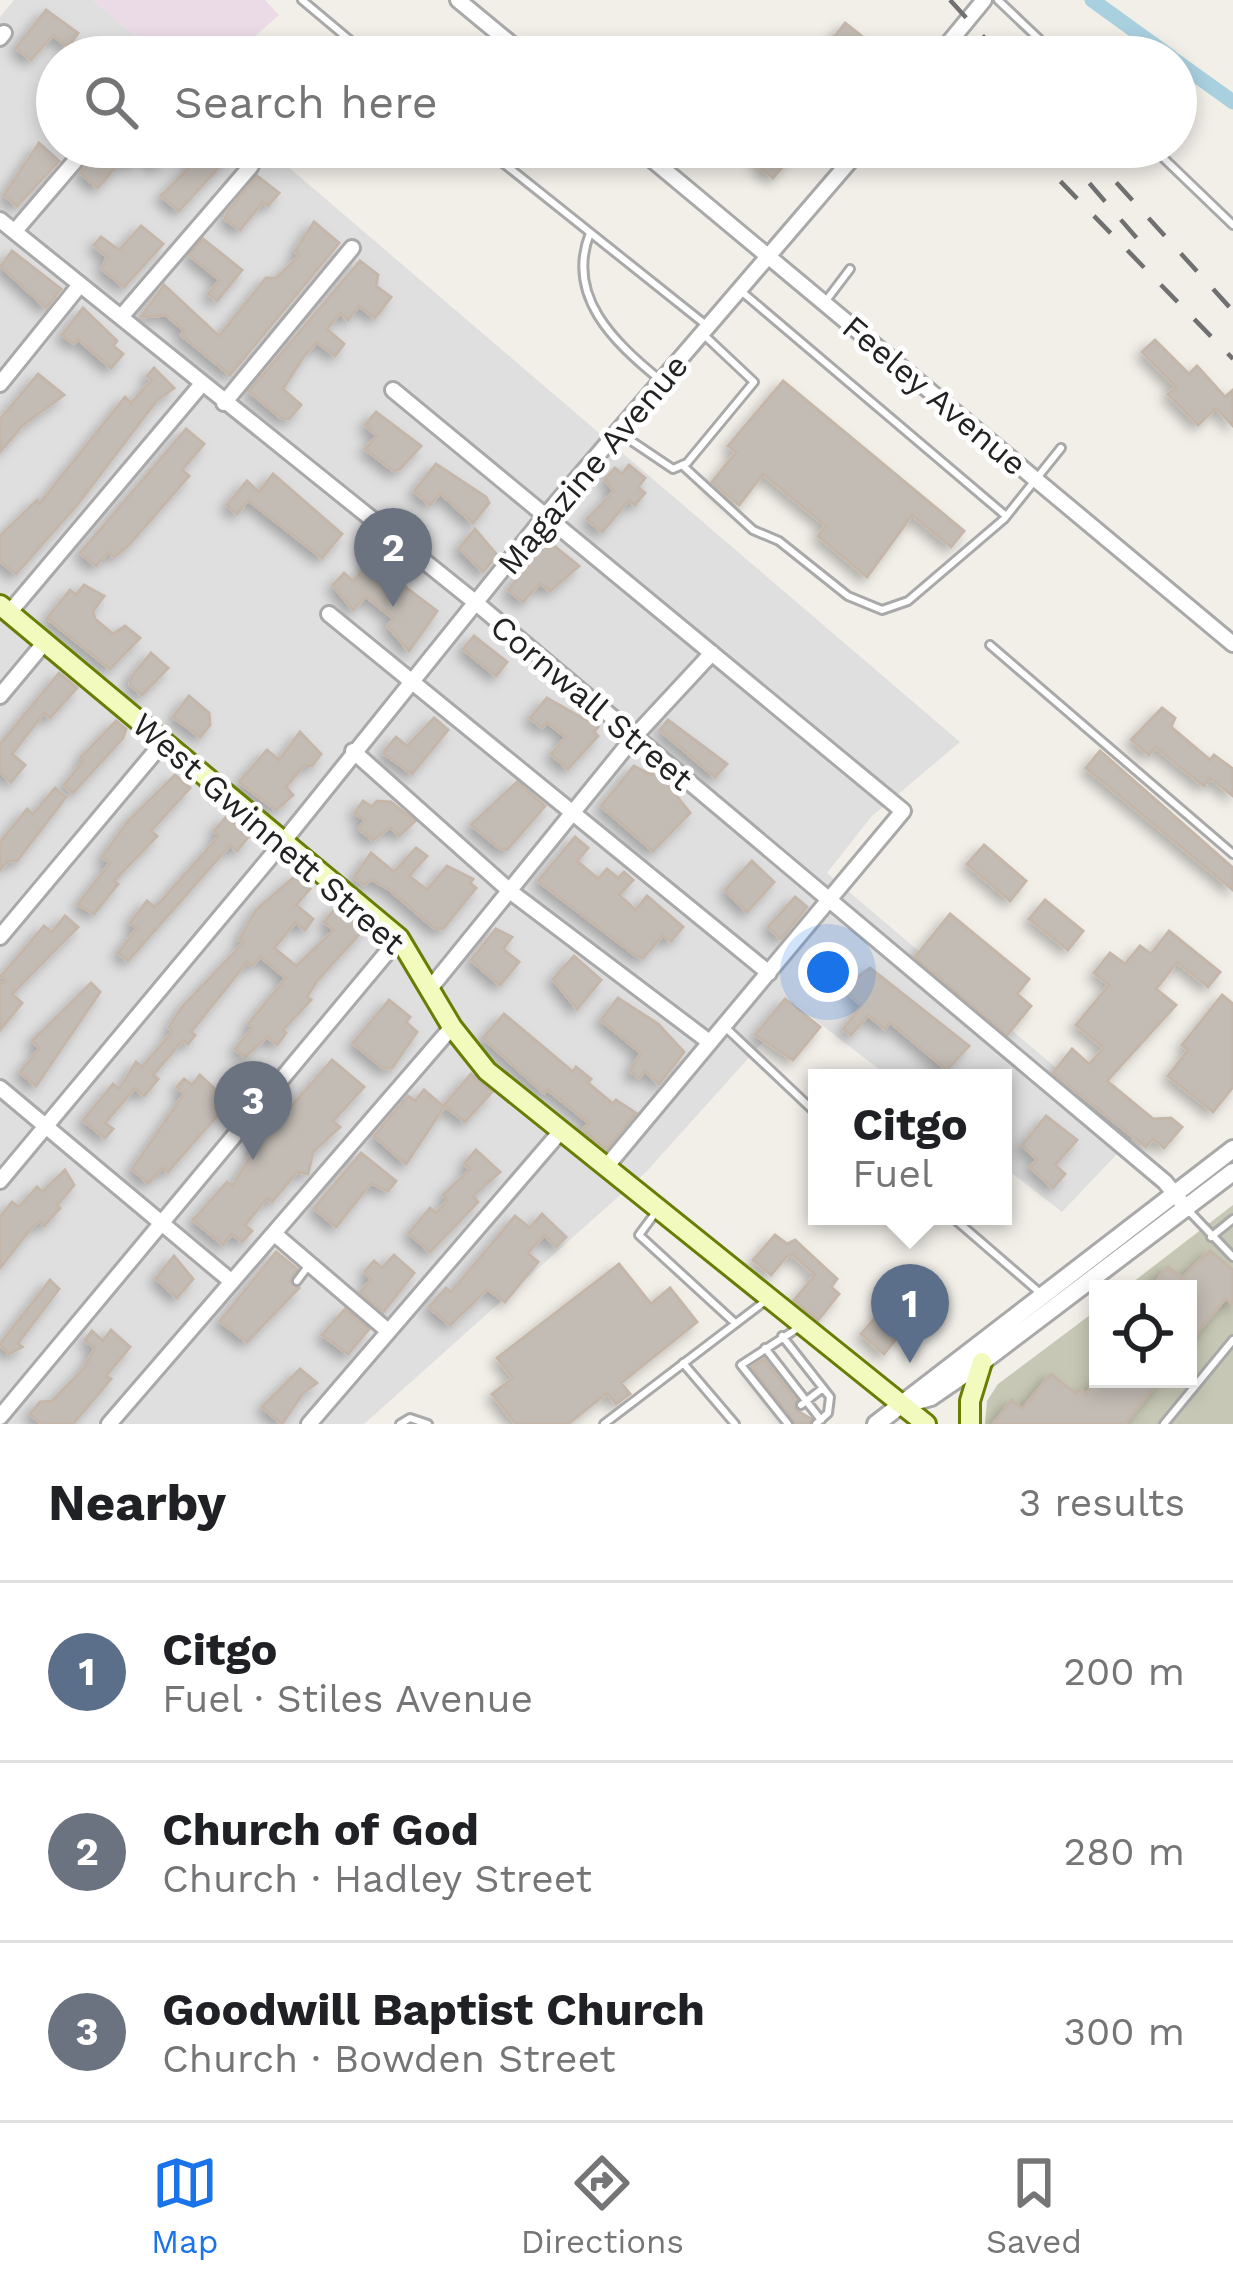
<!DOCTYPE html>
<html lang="en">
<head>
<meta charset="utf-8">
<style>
	:root { --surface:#fff; --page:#f6f6f6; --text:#202124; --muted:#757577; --line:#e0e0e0; --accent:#1a73e8 }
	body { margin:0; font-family:"Work Sans",sans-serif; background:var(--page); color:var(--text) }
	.controls { position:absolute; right:36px; bottom:36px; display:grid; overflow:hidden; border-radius:0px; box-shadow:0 6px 18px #0003 }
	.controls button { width:108px; height:108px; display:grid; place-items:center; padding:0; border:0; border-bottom:3px solid var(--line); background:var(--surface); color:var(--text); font:60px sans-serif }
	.you { position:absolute; left:828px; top:972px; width:42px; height:42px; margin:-30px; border:9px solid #fff; border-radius:50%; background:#1a73e8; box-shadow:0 0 0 18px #1a73e833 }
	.badge { display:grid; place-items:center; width:78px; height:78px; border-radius:50%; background:var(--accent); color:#fff; font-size:39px; font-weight:700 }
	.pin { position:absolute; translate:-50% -99px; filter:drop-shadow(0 3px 6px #0008) }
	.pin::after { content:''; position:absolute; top:63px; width:42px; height:36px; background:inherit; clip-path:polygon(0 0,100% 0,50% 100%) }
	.popup { position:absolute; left:808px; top:1069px; width:204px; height:156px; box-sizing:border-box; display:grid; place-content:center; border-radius:0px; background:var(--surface); filter:drop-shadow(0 3px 9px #0005); font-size:39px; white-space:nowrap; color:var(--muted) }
	.popup b { font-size:45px; color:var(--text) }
	.popup::after { content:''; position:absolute; left:50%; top:100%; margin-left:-24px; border:24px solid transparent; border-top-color:var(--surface) }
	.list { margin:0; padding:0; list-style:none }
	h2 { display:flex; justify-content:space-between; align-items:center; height:156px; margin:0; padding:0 48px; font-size:51px }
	h2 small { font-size:39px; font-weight:400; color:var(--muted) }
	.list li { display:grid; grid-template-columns:78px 1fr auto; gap:36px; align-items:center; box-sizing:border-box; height:180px; padding:0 48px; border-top:3px solid var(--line) }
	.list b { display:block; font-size:45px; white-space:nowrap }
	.list p { margin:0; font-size:39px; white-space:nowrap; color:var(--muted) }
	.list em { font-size:39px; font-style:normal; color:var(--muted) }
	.icon { flex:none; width:66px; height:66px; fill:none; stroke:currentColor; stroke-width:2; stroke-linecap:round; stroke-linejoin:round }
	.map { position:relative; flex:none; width:1233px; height:1424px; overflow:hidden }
	.search { position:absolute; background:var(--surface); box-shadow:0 6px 18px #0003; left:36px; right:36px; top:36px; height:132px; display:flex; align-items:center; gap:30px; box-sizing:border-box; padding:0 42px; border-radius:66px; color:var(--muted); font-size:45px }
	.sheet { height:696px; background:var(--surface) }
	nav { display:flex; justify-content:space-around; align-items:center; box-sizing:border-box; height:168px; border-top:3px solid var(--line); background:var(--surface); font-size:33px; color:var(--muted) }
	nav a { display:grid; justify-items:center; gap:6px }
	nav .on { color:var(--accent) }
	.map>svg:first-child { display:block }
	.residential { fill:#e0dfdf }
	.industrial { fill:#ebdbe7 }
	.construction { fill:#c6c7b4 }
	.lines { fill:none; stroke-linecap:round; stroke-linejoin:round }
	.canal { stroke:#a9d0df; stroke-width:15 }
	.building { fill:#c3bcb5; stroke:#c4b7aa; stroke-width:3; filter:url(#shadow) }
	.service-casing { stroke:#a9a9a9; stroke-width:12 }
	.minor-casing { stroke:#a9a9a9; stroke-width:20 }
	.tertiary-casing { stroke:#a9a9a9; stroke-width:22 }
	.secondary-casing { stroke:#687d04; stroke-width:24 }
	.service { stroke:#fff; stroke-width:6 }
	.minor { stroke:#fff; stroke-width:14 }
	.tertiary { stroke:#fff; stroke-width:16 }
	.secondary { stroke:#f3fabe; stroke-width:18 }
	.rail { stroke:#707070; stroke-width:4.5; stroke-dasharray:24 24; stroke-linecap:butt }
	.labels { text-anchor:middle; stroke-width:10; stroke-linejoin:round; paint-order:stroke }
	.street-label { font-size:33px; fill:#222; stroke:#fff }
</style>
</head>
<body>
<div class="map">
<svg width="1233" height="1424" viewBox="0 0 1233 1424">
	<defs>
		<filter id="shadow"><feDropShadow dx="-5.5" dy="5.5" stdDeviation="6" flood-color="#0004"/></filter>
	</defs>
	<rect width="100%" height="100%" fill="#f2efe9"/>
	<path class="residential" d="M14,0h79l66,57h-102v90h208l695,595 -89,75 -44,56 308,262 -73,77 -59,-46v-88h-113l-94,-73 -149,166 -283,253h-364v-1407z"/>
	<path class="industrial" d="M93,0h172l14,15 -47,42h-73z"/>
	<path class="construction" d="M1233,1205v219h-248l2,-23 11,-17 100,-75v70h90v-90h-64z"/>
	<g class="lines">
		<path class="canal" d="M1092,0l79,57
			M1176,61l57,41"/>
	</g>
	<path class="building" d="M46,10l32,23 -10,14 -15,-12 -22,25 -15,-12z
		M845,23l29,23 -8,11h-47z
		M39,143l20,18 -42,45 -13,-11z
		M104,147h67l-15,18 -15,-12 -10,11 -8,-6 -25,30 -18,-15z
		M178,147h44l9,7 -52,57 -18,-15 35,-35z
		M751,147h48l-26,31 -16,-13 6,-7z
		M257,176l22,17 -11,13 -5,-4 -23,28 -15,-11 3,-8z
		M314,222l25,21 -109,132 -49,-40 3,-5 -18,-15 -25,2 23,-32 55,51 47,-58h10l23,-22 -4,-5z
		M141,226l22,18 -39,43 -22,-18 5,-12 -13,-12 7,-8 18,13z
		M203,239l39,31 -25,31 -9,-7 12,-14 -31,-25z
		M12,251l49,38 -15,19 -45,-42z
		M360,261l18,14 -2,11 15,11 -16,21 -16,-12 -11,14 -8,-7 -13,16 17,15 -9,12 -18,-14 -13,14 -21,33 18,16 -12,14 -8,-1 -32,-27z
		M83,308l34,33 -4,5 10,8 -12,14 -33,-29 -4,5 -12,-9z
		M1155,340l34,34 8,-8 28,31 8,-7v36l-17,-18 -18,17 -30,-31 8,-7 -34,-35z
		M154,368l20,20 -17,12 -80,105 -61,69 -16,-13v-25l37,-36 3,3 85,-106 6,6 21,-23 -5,-4z
		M38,374l26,21 -41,30 -23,27v-33z
		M783,381l181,150 -13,16 -39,-32 -45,62 -49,-41 8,-10 -63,-52 -24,31 -27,-23 24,-30 -8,-6z
		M376,412l45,34 -21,23 -6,2 -29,-22 12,-13 -12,-11z
		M186,429l18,15 -22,26 7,6 -60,69 -15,12 -6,-5 -12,14 -16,-13z
		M436,464l50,33 3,6 -16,20 -33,-30 -10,12 -16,-14z
		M629,465l16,13 -7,9 7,6 -10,12 -6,-5 -27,32 -15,-13 27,-28 -9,-12 10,-11 7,6z
		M273,474l69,60 -20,24 -74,-58 -11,14 -10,-9 20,-24 12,11z
		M475,529l22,26 -14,17 -24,-24z
		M548,541l31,25 -29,25 -10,-8 -17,19 -15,-12z
		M371,561l66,50 -28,40 -21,-25 6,-7 -28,-23 -13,14 -20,-25 11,-12 9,8z
		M84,585l20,11 -11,15 2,8 18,15 12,-8 15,12 -30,31 -63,-51 23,-28 6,5z
		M474,636l33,26 -11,14 -33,-27z
		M151,653l17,15 -26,27 -12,-10 1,-8z
		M59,673l18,15 -27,30 -6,-5 -32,41 13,11 -14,17 -11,-10v-28z
		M189,696l20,17 1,12 -10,12 -27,-20z
		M547,698l51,29 -4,5 4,4 -30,33 -17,-15 15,-17 -19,-15 -5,6 -12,-10z
		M1162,708l13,10 -4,9 39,33 4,-5 19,14v27l-23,-18 -6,8 -49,-39 -6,8 -18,-15z
		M434,718l14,12 -36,44 -29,-21 13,-16 11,9z
		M668,720l59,44 -12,13 -55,-47z
		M116,721l10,8 -3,9 -50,55 -9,-8 20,-25 -3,-3z
		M300,732l21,22 -9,12 -8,-1 -18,22 7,8 -17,15 -37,-28 28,-32 12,10z
		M1100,751l133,117v22l-147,-122z
		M634,766l17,9 5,-6 19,16 -4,4 19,24 -37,38 -52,-45z
		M175,775l15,13 -39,43 6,5 -43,45 4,3 -24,30 -16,-10 32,-41 -8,-6 27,-37z
		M517,782l28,24 -38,44 -8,-2 -28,-23z
		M55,788l11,9 -49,64h-9l-8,9v-28l27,-33 6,5z
		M363,801l9,6 5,-6 14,1 24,19 -16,15 -9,-9 -17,13 -14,-11 6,-9 -10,-7z
		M226,817l23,19 -12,15 -7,-6 -102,116 -10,-8 19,-25 -7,-5 17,-22 7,6 6,-5 59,-66 -5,-5z
		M575,837l13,11 -11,13 21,18 9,-10 11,9 6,-6 9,8 -14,15 17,15 11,-14 36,31 -12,14 -8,-6 -20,23 -8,-3 -97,-74z
		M984,845l42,36 -16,20 -43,-37z
		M416,848l11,8 -18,20 18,14 20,-24 26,13 -3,4 6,5 -33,41 -9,-1 -44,-38 -19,-11 -7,6 -10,-8 17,-24 23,19z
		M752,861l22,21 -27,30 -22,-22z
		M295,876l15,13 -14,16 17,14 -8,11 -9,-8 -22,26 22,18 38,-36 -10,-8 14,-17 26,24 -47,52 -10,16 4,3 -28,30 3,3 -9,12 -10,-8 -22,20 -10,-8 17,-21 -4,-4 38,-46 -25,-21 -10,9 -4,-4 -56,70 4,3 -7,9 -5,-4 -30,35 5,4 -14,17 -9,-8 -30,35 8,6 -8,9 -22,-18 30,-36 6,5 17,-27 6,5 30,-35 -3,-5 13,-20 61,-64 -4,-3 17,-30z
		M795,897l12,10 -26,32 -13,-12z
		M1045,900l38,31 -15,19 -39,-31z
		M950,914l79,65 -12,15 14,12 -24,29 -92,-78z
		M65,916l13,11 -66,67 10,9 -22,27v-46l6,-3 -5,-5 43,-50 8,6z
		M496,929l16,8 -9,12 16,13 -19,23 -29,-25z
		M1169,931l51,41 -12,15 -31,-25 -21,27 20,16 -69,76 46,38 18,-1 11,9 -18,21 -11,-9 -7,8 -93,-74 19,-24 17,15 15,-16 -28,-23 33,-40 -15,-12 16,-20 15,11 15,-18 11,8z
		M574,956l27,24 -24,29 -24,-30z
		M870,968l99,78 -22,24 -57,-48 -5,7 -17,-14 -17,20 -8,-6 19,-23 -14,-13 6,-6 -5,-4z
		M91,983l9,9 -64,94 -16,-14 20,-24 -8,-7z
		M1222,995l11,9v83l-20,25 -45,-36 20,-26 -6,-5z
		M618,998l40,26 26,28 -25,32 -14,-13 -6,7 -9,-7 11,-18 -40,-33z
		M785,999l35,28 -27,33 -38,-25z
		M389,1000l21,17 -4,5 11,10 -25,36h-9l-30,-25z
		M504,1014l69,58 3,-5 15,12 -3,4 25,21 3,-4 20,13 -30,36 -23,-19 6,-7 -42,-34 -3,4 -61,-55z
		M332,1060l32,27 -31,34 7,6 -27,25 -5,22 -11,-2 -25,30 -5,-4 -22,27 7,6 -10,11 -10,-8 -9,11 -30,-25 34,-38 5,4 26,-42z
		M471,1074l21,18 -27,30 -21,-17z
		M200,1075l29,27 -61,70 -5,-4 -15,15 -16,-14 52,-75 -7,-7 7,-8 8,6z
		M424,1090l20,17 -38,57 -32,-28 34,-40 7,5z
		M1046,1116l31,24 -22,25 10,9 -12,14 -23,-21 7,-7 -15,-15z
		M476,1150l24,22 -27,24 5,6 -48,50 -21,-19 21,-25 6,5 12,-13 -5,-5 27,-26 -6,-5z
		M361,1153l35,28 -8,10 -17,-8 -35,44 -22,-19z
		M65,1170l9,15 -17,20 3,3 -16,18 -5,-5 -10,10 -29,37v-51l12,-15 7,5 18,-20 5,5z
		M542,1214l24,23 -10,10 -12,-12 -16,18 10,9 -33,40 -17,-13 -38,36 -21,-18 17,-19 5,4 64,-76 15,12z
		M775,1235l12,9 8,-4 42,39 -6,8 8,7 -21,26 -24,-20 21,-25 -21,-19 -6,-1 -17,20 -18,-15z
		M1210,1251l23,19v34l-7,-6 -38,46v-55h-38l18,-22 14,11z
		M276,1252l21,17 -7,12 9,7 -52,54 -27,-21z
		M394,1255l20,18 -31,39 -23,-20 11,-12 -6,-9 9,-10 8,7z
		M174,1256l19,23 -16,19 -21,-20z
		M619,1264l32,40 19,-16 27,34 -76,61 9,11 -14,10 -9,-11 -39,31h-52l-24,-30 21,-16 -16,-20z
		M50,1280l9,9 -41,54 4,4 -13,7 -9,-10z
		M345,1309l24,20 -21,25 -26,-19z
		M881,1311l22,19 -19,24 -23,-20z
		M111,1330l19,17 -24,29 5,3 -38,45h-31l-12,-10 10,-12 12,-1 32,-33 11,-20 -10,-8 7,-9 11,10z
		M764,1359l32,41v10l15,9 -2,5h-13l-44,-57z
		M300,1369l17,14 -14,10 -21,31 -20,-17z
		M1051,1374l25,20 4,-5 6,5 12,-15h62l-35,45h-132l19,-24 10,9z"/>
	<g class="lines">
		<g class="service-casing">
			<path id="service" d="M302,0l68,57
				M998,0l60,57
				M483,147l223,178
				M1152,147l81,78
				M590,233c-25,63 24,109 69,146
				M741,291l265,225
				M825,302l25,-33
				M621,434l52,35 14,-6 67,-81 -51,-48
				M682,465l71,65 26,11 69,55 34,14 26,-9 96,-82 57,-71
				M990,645l243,209
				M725,1027l92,87
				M1187,1209l46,48
				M656,1212l-17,23 96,88
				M951,1216l88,76
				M1211,1237l22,-18
				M297,1281l12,-16
				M782,1336l48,61 -2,16 -12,11
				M765,1348l56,72
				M683,1363l52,61
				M801,1405l22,-17
				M400,1424l10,-6 18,6
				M604,1424l164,-125
				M788,1424l-47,-59 57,-37
				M1164,1424l69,-84"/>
		</g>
		<g class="minor-casing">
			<path id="minor" d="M458,0l69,57
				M0,38l4,-5
				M937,57l47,-57
				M637,147l596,497
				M0,220l475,382 690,580 22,27
				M15,231l72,-84
				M121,317l130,-151
				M0,384l79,-98
				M393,390l510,421 -297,356
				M224,403l128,-155
				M9,613l192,-228
				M329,614l440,359
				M0,696l45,-54
				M353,751l158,141 197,149
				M0,937l165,-197
				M432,986l202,-249 78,-84
				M0,1088l232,194
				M0,1181l283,-339 263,-327 316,-368
				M277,1236l111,95
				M0,1417l399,-479
				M109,1424l343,-397
				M309,1424l252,-293"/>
		</g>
		<g class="tertiary-casing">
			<path id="tertiary" d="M906,1404l25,-7 51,-35 251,-190
				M876,1424l357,-275"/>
		</g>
		<g class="secondary-casing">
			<path id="secondary" d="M0,605l399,333 53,89 35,44 439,353
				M970,1424v-23l12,-39"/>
		</g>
		<use href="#service" class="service"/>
		<use href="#minor" class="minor"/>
		<use href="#tertiary" class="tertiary"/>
		<use href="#secondary" class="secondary"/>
		<path class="rail" d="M950,0l52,57
			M963,45l12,12
			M1027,147l206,212
			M1058,147l83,96
			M1084,147l149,164"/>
	</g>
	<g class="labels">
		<g class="street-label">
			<text transform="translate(935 395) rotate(40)" y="12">Feeley Avenue</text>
			<text transform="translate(592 464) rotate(-50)" y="12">Magazine Avenue</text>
			<text transform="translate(592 702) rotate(40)" y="12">Cornwall Street</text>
			<text transform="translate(269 833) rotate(41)" y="12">West Gwinnett Street</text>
		</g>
	</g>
</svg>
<div class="controls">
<button><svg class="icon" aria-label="locate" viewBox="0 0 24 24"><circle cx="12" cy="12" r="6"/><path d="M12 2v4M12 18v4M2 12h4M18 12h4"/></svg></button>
</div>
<div class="you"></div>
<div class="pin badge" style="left:910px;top:1363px;background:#5c6f8a">1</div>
<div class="popup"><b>Citgo</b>Fuel</div>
<div class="pin badge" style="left:393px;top:607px;background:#6b7280">2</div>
<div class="pin badge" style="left:253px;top:1160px;background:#6b7280">3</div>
<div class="search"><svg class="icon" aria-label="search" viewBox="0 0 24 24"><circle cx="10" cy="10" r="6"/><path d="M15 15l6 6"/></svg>Search here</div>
</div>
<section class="sheet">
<h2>Nearby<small>3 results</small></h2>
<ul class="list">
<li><span class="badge" style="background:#5c6f8a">1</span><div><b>Citgo</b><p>Fuel · Stiles Avenue</p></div><em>200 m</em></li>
<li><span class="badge" style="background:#6b7280">2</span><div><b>Church of God</b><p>Church · Hadley Street</p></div><em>280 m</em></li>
<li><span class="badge" style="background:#6b7280">3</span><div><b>Goodwill Baptist Church</b><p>Church · Bowden Street</p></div><em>300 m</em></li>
</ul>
</section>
<nav>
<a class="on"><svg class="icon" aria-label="map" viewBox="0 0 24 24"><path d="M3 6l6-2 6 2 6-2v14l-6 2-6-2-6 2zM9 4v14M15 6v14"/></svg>Map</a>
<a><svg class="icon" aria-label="directions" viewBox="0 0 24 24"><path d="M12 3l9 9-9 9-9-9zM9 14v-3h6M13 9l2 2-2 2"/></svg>Directions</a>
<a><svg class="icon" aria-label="saved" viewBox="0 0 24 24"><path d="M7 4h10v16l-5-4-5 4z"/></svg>Saved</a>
</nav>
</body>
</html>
